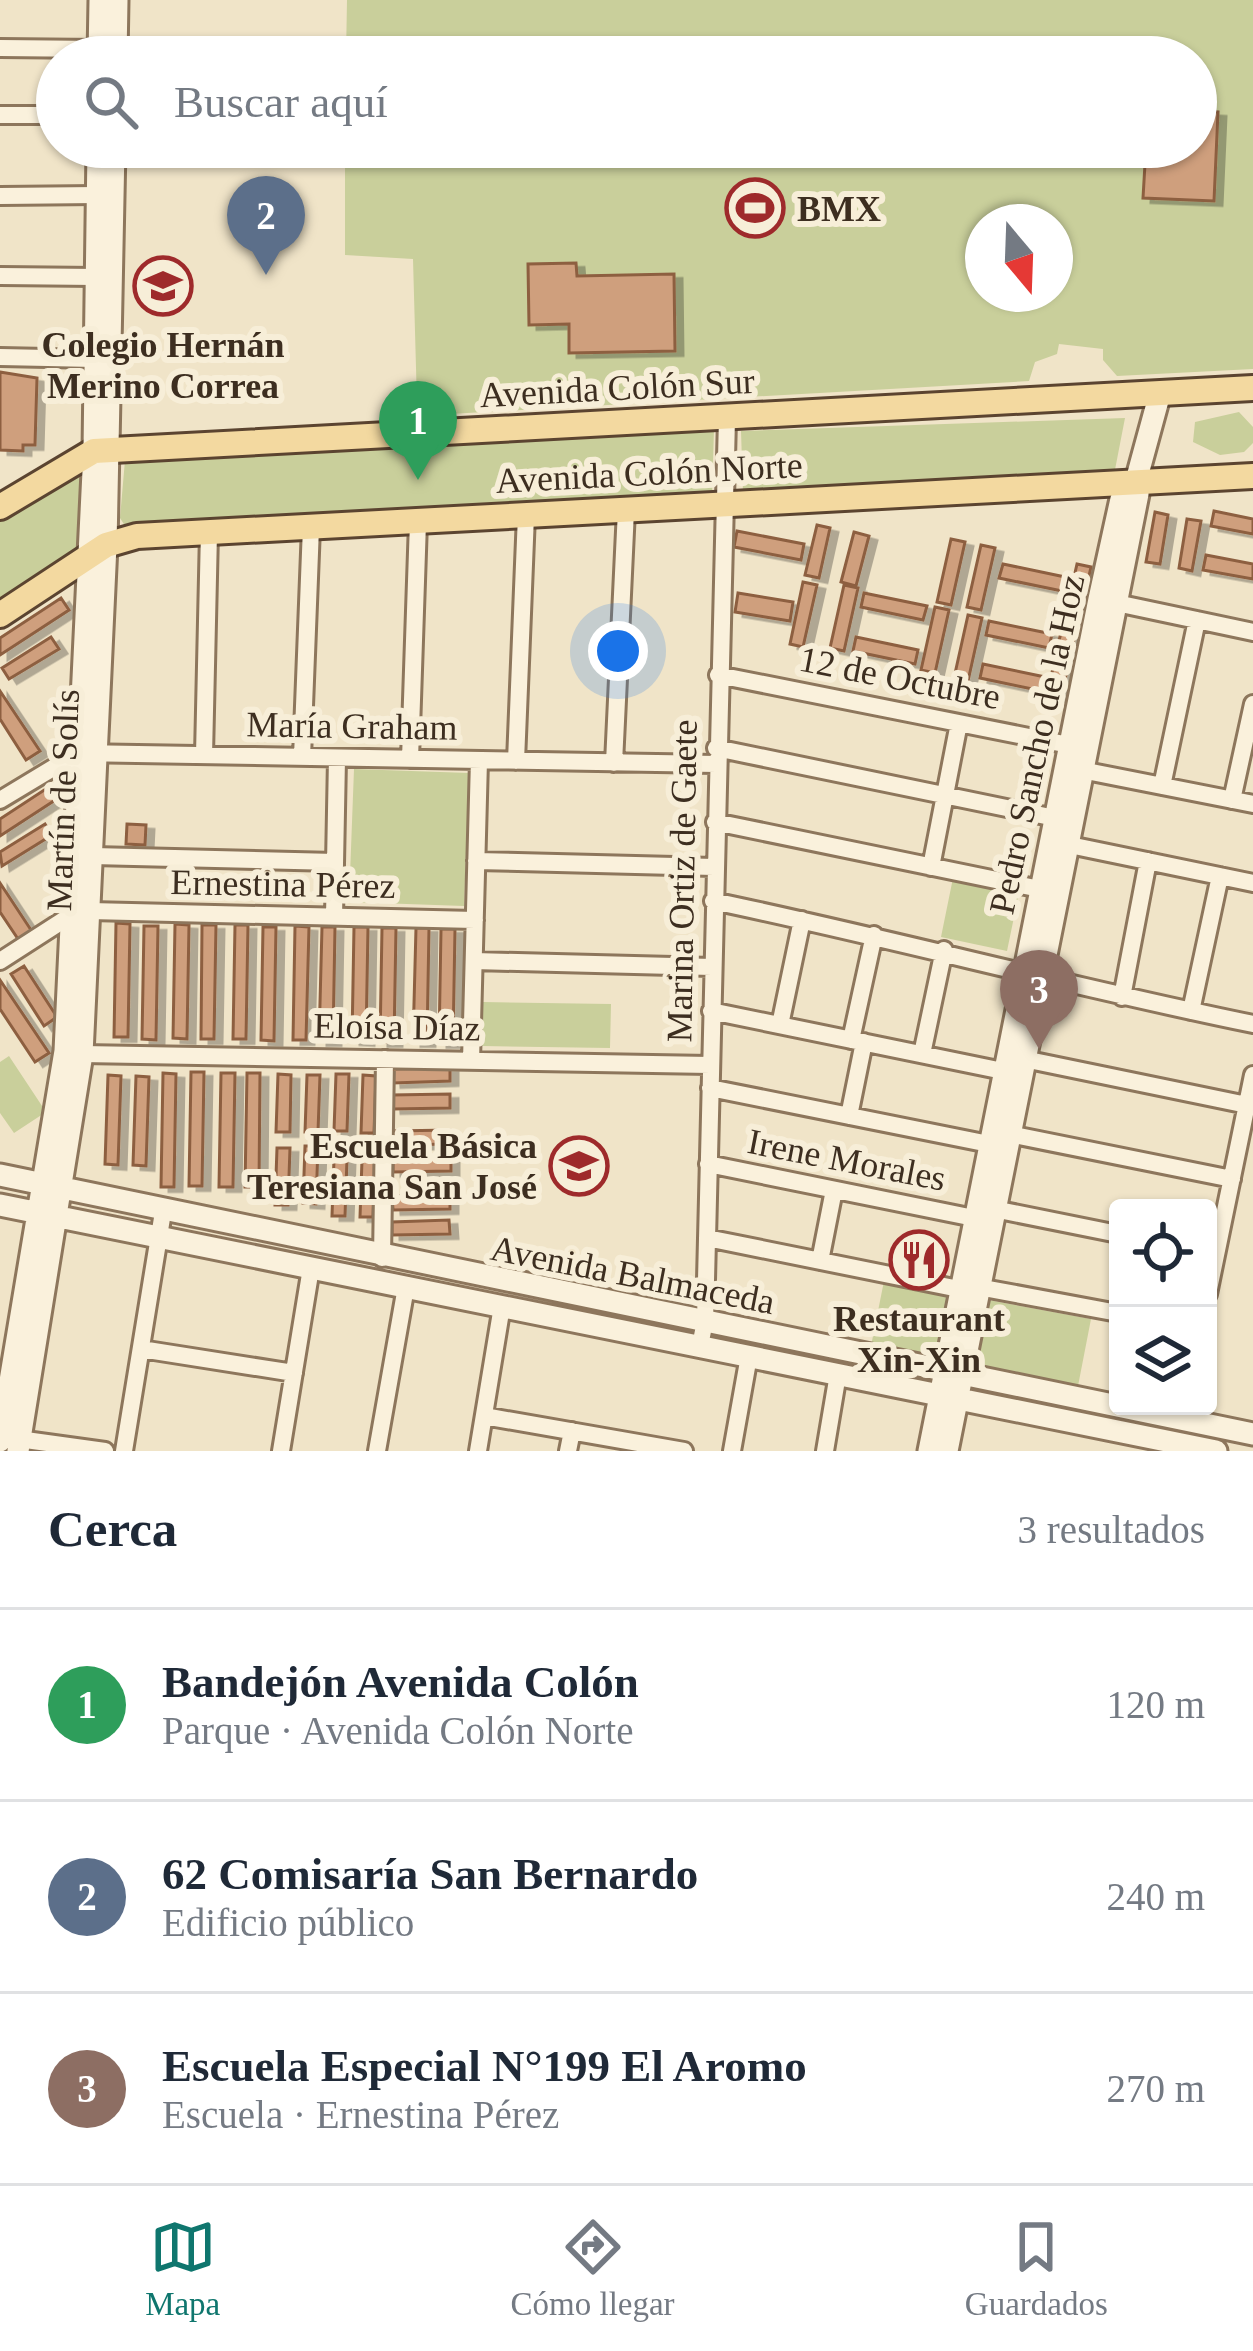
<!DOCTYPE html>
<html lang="es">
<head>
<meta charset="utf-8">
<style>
	:root { --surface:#fff; --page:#f6f6f7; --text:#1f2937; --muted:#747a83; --line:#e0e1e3; --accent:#0f766e }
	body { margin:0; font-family:"Times New Roman",serif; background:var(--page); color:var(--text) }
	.controls { position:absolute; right:36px; bottom:36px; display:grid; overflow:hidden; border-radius:12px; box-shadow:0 3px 9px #0004 }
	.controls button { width:108px; height:108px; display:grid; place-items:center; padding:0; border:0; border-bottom:3px solid var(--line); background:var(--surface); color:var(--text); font:60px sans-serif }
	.compass { position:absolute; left:965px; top:204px; width:108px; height:108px; border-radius:50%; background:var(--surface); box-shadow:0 3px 9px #0004; rotate:161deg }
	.you { position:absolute; left:618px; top:651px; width:42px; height:42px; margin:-30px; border:9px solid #fff; border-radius:50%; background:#1a73e8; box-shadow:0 0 0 18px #1a73e833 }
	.badge { display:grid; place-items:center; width:78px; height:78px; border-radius:50%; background:var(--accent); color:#fff; font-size:39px; font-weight:700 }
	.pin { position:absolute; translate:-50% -99px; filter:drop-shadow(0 3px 6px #0008) }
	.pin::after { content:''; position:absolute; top:63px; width:42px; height:36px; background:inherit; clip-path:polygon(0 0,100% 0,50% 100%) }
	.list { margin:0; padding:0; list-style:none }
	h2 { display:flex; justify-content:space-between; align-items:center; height:156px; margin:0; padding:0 48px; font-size:51px }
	h2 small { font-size:39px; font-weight:400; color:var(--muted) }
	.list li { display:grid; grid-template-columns:78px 1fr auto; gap:36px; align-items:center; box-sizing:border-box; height:192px; padding:0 48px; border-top:3px solid var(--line) }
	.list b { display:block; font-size:45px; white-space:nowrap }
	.list p { margin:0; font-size:39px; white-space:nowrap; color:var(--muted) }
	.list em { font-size:39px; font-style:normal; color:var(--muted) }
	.icon { flex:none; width:66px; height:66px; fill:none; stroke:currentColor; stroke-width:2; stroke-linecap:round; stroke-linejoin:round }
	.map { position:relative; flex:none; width:1253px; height:1451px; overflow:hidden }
	.search { position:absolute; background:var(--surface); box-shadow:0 3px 9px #0004; left:36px; right:36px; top:36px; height:132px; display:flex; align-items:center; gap:30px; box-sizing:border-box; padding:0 42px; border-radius:66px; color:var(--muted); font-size:45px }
	.sheet { height:732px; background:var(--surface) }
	nav { display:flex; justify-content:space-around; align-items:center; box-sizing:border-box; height:168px; border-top:3px solid var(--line); background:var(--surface); font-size:33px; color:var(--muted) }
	nav a { display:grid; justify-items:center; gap:6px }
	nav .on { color:var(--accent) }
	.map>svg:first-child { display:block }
	.green { fill:#c9cf9b; fill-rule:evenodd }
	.building { fill:#cf9f7d; stroke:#8d5f41; stroke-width:3; filter:url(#shadow) }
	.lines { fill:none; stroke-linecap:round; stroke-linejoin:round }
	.minor-casing { stroke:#8d765c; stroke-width:22 }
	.tertiary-casing { stroke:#8d765c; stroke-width:27 }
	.primary-casing { stroke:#5b4430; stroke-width:30 }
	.minor { stroke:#faf1dc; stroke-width:16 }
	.tertiary { stroke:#faf1dc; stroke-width:21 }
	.primary { stroke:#f3d9a0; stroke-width:24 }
	.labels { text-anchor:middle; stroke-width:12; stroke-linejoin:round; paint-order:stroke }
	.poi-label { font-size:36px; font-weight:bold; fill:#3d2e20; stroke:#f7eed8 }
	.street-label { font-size:36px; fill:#3d2e20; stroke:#f7eed8 }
</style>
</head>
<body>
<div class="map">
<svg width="1253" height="1451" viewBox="0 0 1253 1451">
	<defs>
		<filter id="shadow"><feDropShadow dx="8" dy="4.5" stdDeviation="0" flood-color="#0004"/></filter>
	</defs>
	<rect width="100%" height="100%" fill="#f0e4c8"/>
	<path class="green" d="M347,0h906v369l-136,7 -14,-16v-11l-44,-5 -2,10 -22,8 -6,19 -579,33 -11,-11 -22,1 -4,-145 -68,-4v-108h851v-90h-850zM983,222h72v72h-72z
		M1239,412l14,15v16l-9,9 -24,3 -27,-13 2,-20z
		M1125,418l-12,62 -370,13 -2,-62z
		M714,429l-2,68 -585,32 -7,-11 5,-58z
		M77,471l7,1 2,73 -86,64v-92z
		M354,769l115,4 -5,133 -115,-4z
		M953,878l66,15 -12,58 -66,-14z
		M483,1002l128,2 -1,44 -128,-2z
		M9,1056l37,56 -32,21 -14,-20v-51z
		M884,1281l67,13 -12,63 -68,-11z
		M988,1300l103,19 -13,67 -103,-18z"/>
	<path class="building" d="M1196,111l22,1 -4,89 -71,-3 3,-51h50z
		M576,263l1,13 97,-2 1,77 -106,2v-29l-40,1 -1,-61z
		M0,372l37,6 -2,67h-12v6l-23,-1z
		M1214,511l39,8v15l-42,-8z
		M1155,512l13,3 -8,49 -14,-2z
		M1187,519l14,2 -9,50 -13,-3z
		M817,525l13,3 -11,50 -14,-3z
		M737,531l67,13 -3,16 -67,-13z
		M854,532l15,4 -13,50 -15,-4z
		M951,539l14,3 -14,63 -14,-3z
		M981,545l14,3 -14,62 -14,-3z
		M1206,555l47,9v15l-50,-9z
		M1003,564l62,13 -3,14 -63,-13z
		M1077,564l14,3 -14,62 -14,-3z
		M803,582l14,3 -14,62 -13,-3z
		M844,585l14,3 -14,63 -14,-3z
		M738,593l55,9 -3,19 -55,-9z
		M864,593l63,13 -4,14 -62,-13z
		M61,598l8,12 -69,45v-17z
		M935,607l14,3 -14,63 -14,-3z
		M968,615l14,3 -14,63 -14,-3z
		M989,621l63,13 -3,14 -63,-13z
		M1061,632l14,3 -14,62 -14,-2z
		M51,637l8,12 -50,30 -7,-11z
		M856,637l62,13 -3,14 -62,-13z
		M983,664l62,13 -3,14 -62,-13z
		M0,691l40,60 -14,9 -26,-41z
		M58,781l8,12 -66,43v-17z
		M45,824l7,11 -50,31 -2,-14z
		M127,824l19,1 -1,20 -19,-1z
		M0,883l33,50 -13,9 -20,-30z
		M116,923l14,1 -2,113h-14z
		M175,924l14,1 -2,114 -14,-1z
		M202,925h14l-2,114h-13z
		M235,925h13l-2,114h-13z
		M144,926h14l-2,114 -14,-1z
		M295,926l14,1 -3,113h-13z
		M263,927h13l-2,114 -13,-1z
		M322,927h13l-2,114h-14z
		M354,927h14l-2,114 -14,-1z
		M382,928h14l-2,114h-14z
		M416,928h13l-2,114h-14z
		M441,929h14l-2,114h-14z
		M24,966l33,51 -13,9 -33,-52z
		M0,980l49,73 -14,9 -35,-53z
		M450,1068v13l-57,2 -1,-14z
		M191,1072h13l-2,114h-13z
		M163,1073l13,1 -2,113h-13z
		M221,1073h14l-2,114h-14z
		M247,1073h13l-1,114h-14z
		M278,1074l13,1 -1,57h-14z
		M336,1074h13l-2,57h-13z
		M108,1075l13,1 -3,89 -13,-1z
		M307,1075h13l-2,57h-13z
		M363,1075l13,1 -2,57h-13z
		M136,1076l13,1 -3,89 -13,-1z
		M450,1094v14l-57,1 -1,-14z
		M450,1130v14l-57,1 -1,-14z
		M305,1146h13l-2,58 -13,-1z
		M277,1148h13l-2,57h-13z
		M451,1157v14l-58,1v-14z
		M334,1159h13l-2,57h-13z
		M362,1160h13l-2,57h-13z
		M450,1195v14l-57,1 -1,-14z
		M449,1220l1,14 -58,1v-13z"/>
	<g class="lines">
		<g class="minor-casing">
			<path id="minor" d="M0,48l99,1
				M0,115h57
				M0,196l97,-1
				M0,276l96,1
				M0,357l95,2
				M1107,601l146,31
				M718,675l351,70
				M716,748l339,70
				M204,755l5,-223
				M302,757l9,-230
				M410,759l8,-237
				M516,761l10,-246
				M614,763l12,-253
				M1071,768l182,36
				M1162,786l35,-166
				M0,800l78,-47 638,11
				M1232,800l21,-96
				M715,822l325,67
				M1060,843l193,40
				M93,856l242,6
				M476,861l238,6
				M931,867l28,-144
				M713,901c181,38 358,86 540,123
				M90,911l385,9
				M334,917l3,-159
				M0,961l73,-47
				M474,961l238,6
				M1122,997l26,-136
				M711,1011l292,60
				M1191,1011l29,-135
				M780,1025l22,-105
				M851,1040l23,-105
				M82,1054l628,11
				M922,1054l22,-104
				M1024,1059l223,46
				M471,1061l8,-301
				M710,1088l279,56
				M849,1116l15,-74
				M1009,1134l223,45
				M708,1164l266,54
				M994,1209l124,25
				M707,1238l252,51
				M382,1258l3,-199
				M820,1261l14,-71
				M978,1287l140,26
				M1208,1294l45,-219
				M700,1346l5,-25 22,-903
				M141,1349l153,24
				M484,1416l200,35
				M11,1438l94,13
				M124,1451l39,-239
				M281,1451l30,-183
				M377,1451l29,-164
				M478,1451l24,-145
				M568,1451l4,-20
				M732,1451l17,-95
				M825,1451l13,-77"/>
		</g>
		<g class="tertiary-casing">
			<path id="tertiary" d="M99,57l1,-57
				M116,57l1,-57
				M0,1175l1253,259
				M0,1205l1216,246
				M0,1441l65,-390 29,-600 4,-304
				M18,1451l64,-397 24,-509 8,-398
				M929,1451l170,-852 22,-100 15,-18
				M947,1451l191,-957 -2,-13 24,-88"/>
		</g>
		<g class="primary-casing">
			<path id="primary" d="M0,507l94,-56 1159,-63
				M0,615l106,-70 31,-9 1116,-60"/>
		</g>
		<use href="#minor" class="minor"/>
		<use href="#tertiary" class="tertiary"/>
		<use href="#primary" class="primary"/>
	</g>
	<defs>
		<g id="stadium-ring" transform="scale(3)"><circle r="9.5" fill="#f7eed8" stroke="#9e2a2b" stroke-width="1.5"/><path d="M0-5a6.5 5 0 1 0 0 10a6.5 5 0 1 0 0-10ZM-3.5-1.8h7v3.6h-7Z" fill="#9e2a2b"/></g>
		<g id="school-ring" transform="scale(3)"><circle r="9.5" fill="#f7eed8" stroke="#9e2a2b" stroke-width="1.5"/><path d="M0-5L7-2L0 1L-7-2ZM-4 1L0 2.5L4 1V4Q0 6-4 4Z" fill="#9e2a2b"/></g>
		<g id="restaurant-ring" transform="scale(3)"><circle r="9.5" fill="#f7eed8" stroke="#9e2a2b" stroke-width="1.5"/><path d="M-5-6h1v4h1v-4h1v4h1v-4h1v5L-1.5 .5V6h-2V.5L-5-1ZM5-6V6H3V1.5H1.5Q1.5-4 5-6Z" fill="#9e2a2b"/></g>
	</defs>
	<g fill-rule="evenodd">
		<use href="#stadium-ring" x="755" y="208"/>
		<use href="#school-ring" x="163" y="286"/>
		<use href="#school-ring" x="579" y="1166"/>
		<use href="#restaurant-ring" x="919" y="1260"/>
	</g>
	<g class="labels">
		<g class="poi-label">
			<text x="797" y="221" text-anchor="start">BMX</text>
			<text x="163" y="357">Colegio Hernán<tspan x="163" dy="41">Merino Correa</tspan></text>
			<text x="537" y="1158" text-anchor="end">Escuela Básica<tspan x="537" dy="41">Teresiana San José</tspan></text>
			<text x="919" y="1331">Restaurant<tspan x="919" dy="41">Xin-Xin</tspan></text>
		</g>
		<g class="street-label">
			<text transform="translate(617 387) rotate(-3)" y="13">Avenida Colón Sur</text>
			<text transform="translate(649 472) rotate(-3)" y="13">Avenida Colón Norte</text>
			<text transform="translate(900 677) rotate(11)" y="13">12 de Octubre</text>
			<text transform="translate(352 725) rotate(1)" y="13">María Graham</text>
			<text transform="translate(1036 744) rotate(-78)" y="13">Pedro Sancho de la Hoz</text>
			<text transform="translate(62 800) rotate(-88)" y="13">Martín de Solís</text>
			<text transform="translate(681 881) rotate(-89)" y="13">Marina Ortiz de Gaete</text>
			<text transform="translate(283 883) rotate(1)" y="13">Ernestina Pérez</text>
			<text transform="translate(397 1026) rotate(1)" y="13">Eloísa Díaz</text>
			<text transform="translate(847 1159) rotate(11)" y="13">Irene Morales</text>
			<text transform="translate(633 1274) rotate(11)" y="13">Avenida Balmaceda</text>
		</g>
	</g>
</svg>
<div class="controls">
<button><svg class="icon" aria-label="locate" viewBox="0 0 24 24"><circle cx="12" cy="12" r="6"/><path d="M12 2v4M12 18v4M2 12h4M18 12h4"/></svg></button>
<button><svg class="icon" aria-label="layers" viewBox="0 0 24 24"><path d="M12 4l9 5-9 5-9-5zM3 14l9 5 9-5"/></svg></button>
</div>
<svg class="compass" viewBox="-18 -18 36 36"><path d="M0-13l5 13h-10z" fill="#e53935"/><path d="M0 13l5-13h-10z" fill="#747a83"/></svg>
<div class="you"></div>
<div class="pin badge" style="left:418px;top:480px;background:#2e9e5b">1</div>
<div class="pin badge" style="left:266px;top:275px;background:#5c6f8a">2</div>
<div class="pin badge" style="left:1039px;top:1049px;background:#8d6e63">3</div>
<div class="search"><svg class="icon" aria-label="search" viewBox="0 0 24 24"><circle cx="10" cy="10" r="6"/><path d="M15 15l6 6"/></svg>Buscar aquí</div>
</div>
<section class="sheet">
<h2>Cerca<small>3 resultados</small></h2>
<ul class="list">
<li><span class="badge" style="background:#2e9e5b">1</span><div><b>Bandejón Avenida Colón</b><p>Parque · Avenida Colón Norte</p></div><em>120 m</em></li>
<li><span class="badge" style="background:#5c6f8a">2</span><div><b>62 Comisaría San Bernardo</b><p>Edificio público</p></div><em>240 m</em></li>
<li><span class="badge" style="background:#8d6e63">3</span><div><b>Escuela Especial N°199 El Aromo</b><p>Escuela · Ernestina Pérez</p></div><em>270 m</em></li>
</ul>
</section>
<nav>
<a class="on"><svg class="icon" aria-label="map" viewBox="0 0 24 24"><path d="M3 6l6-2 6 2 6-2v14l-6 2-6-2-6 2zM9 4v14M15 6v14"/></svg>Mapa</a>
<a><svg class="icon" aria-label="directions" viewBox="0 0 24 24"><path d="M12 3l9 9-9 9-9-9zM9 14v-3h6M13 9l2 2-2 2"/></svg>Cómo llegar</a>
<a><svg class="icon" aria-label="saved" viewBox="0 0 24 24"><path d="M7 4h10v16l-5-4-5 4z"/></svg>Guardados</a>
</nav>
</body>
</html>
